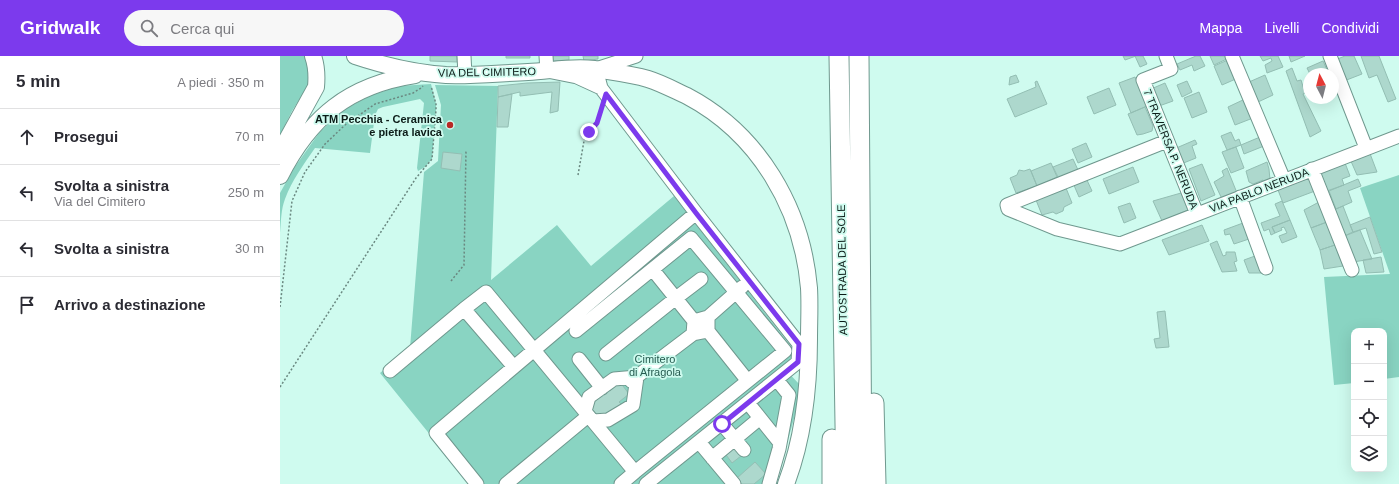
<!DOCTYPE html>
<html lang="it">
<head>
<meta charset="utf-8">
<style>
	:root { --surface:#fff; --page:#f7f7f7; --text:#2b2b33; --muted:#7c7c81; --line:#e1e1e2; --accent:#7c3aed }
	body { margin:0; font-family:Helvetica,sans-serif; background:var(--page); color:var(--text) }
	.controls { position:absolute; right:12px; bottom:12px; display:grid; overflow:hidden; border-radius:8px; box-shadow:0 4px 16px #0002 }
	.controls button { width:36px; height:36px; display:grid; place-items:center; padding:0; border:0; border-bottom:1px solid var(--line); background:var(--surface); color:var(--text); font:20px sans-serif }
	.compass { position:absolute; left:1023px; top:12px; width:36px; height:36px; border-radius:50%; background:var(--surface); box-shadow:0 4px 16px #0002; rotate:353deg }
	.stop { position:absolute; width:12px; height:12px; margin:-9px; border:3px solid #7c3aed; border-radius:50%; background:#fff }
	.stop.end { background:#7c3aed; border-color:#fff; box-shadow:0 1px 4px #0008 }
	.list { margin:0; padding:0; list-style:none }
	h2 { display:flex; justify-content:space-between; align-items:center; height:52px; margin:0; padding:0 16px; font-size:17px }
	h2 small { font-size:13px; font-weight:400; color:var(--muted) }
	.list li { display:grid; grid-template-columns:26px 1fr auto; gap:12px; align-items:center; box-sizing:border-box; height:56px; padding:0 16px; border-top:1px solid var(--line) }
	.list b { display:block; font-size:15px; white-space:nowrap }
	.list p { margin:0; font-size:13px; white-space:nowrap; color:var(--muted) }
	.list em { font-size:13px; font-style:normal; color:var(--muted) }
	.icon { flex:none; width:22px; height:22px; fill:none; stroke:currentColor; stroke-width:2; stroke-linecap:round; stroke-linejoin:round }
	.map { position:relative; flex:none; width:1119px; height:428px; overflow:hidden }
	header { display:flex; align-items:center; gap:24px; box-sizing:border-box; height:56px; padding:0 20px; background:var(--accent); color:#fff }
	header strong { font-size:19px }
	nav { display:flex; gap:22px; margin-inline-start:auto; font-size:14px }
	.search { width:280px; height:36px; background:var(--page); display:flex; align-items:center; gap:10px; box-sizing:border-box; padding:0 14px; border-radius:22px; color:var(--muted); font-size:15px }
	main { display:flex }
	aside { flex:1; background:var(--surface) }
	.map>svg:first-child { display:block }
	.green { fill:#89d4c2 }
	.building { fill:#add8cd; stroke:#93beb3 }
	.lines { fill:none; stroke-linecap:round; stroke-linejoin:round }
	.minor-casing { stroke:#6f988e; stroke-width:15 }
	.major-casing { stroke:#6f988e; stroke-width:18 }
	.highway-casing { stroke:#6f988e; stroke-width:21 }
	.path { stroke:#6a8880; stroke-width:1.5; stroke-dasharray:2 2; stroke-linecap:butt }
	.minor { stroke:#fff; stroke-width:13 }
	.major { stroke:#fff; stroke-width:16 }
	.highway { stroke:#fff; stroke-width:19 }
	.route { stroke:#7c3aed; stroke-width:5 }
	.poi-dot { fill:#b82926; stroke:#cffbef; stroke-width:1.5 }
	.labels { text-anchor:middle; stroke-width:3.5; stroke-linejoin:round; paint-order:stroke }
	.street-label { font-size:11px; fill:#0c1c18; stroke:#cffbef }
	.poi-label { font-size:11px; font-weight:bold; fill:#0c1c18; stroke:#cffbef; text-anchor:end }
	.park-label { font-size:11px; fill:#265b50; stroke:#cffbef }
</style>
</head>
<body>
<header>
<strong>Gridwalk</strong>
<div class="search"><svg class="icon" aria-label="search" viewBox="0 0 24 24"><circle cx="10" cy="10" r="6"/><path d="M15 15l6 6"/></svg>Cerca qui</div>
<nav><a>Mappa</a><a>Livelli</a><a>Condividi</a></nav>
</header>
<main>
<aside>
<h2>5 min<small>A piedi · 350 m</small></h2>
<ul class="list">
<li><svg class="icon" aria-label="ahead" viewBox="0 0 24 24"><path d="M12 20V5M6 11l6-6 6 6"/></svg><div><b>Prosegui</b></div><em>70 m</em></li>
<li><svg class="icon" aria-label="left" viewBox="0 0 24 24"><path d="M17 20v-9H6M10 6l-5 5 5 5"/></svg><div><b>Svolta a sinistra</b><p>Via del Cimitero</p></div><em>250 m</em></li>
<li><svg class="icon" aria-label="left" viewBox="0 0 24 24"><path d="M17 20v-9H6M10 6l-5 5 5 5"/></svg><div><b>Svolta a sinistra</b></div><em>30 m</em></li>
<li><svg class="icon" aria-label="arrive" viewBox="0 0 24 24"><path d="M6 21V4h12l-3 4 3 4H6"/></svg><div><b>Arrivo a destinazione</b></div></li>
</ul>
</aside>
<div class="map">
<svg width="1119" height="428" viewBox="0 0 1119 428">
	<rect width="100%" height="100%" fill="#cffbef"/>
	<path class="green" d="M0,0h25l4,9 2,12 -5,12 -14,22 -12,24z
		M151,28l5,20v6l-4,49 -7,8 -7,4 -1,-3 7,-65 -4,-4 -37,8 -5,2 -3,6 -5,38 -55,-5c-11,16 -23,32 -30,51 -4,10 -4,23 -5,34v-40l14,-25 25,-35 23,-22 27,-15 30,-10z
		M155,29l63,1 -7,194 66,-55 34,41 83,-70 123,158 -15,12 18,19 -4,26 -20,73h-306l-90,-111 30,-25 14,-176 14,-11 3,-56z
		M1119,119v202l-15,2v-48h-30v52l-20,2 -10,-108 66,-3 -30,-86z"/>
	<path class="building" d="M150,0h27v6l-27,-1z
		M226,0h24v2h-24z
		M271,0h18v4l-18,1z
		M303,0h15v3l-14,2z
		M843,0h13l-11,4z
		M855,0h8l4,8 -7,3z
		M916,0h4l5,10 -11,5 -2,-6 -12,5 -3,-6z
		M930,0h20l1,1 -17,8z
		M980,0h18l5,11 -16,6 -2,-8 7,-4 -1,-3 -8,3z
		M1009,0h16l-14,6z
		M1065,0h9l8,18 -18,7 -9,-21z
		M1081,0h18l17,43 -8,3 -11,-27 -8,3z
		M950,3l8,19 -16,7 -8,-19z
		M1043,5l6,13h-19l-3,-6z
		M1012,12l5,13 4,-1 4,13 -2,1 18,37 -11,6 -24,-66z
		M736,19l3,7 -10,3 1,-8z
		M985,19l8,20 -15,7 -9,-20z
		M855,21l12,29 -16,7 -12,-30z
		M757,25l10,23 -32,13 -8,-18 29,-12 -1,-5z
		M907,25l5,11 -10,5 -5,-12z
		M280,26l-2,29 -8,2 2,-21 -32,4v-4l-22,5v-11l29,-3z
		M885,27l8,18 -14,5 -8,-17z
		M829,32l7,17 -22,9 -7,-17z
		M919,36l8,20 -15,6 -8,-20z
		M232,38l-4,33h-11l1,-30z
		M965,43l8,19 -18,7 -7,-18z
		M865,51l8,19 -1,5 -9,3 -6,1 -9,-21z
		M951,76l4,9 4,-2 2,6 -14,5 -6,-14z
		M980,81l4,9 -20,8 -3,-9z
		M915,84l2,4 -5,2 4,12 -15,6 -7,-15z
		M806,87l6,14 -14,6 -6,-14z
		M956,91l8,21 -13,5 -9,-21z
		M1089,95l8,21 -20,3 -7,-16z
		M163,96l19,2 -2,17 -19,-3z
		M793,103l5,11 -19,9 -6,-12z
		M987,106l2,7 1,11 -6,3 -1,-3 -10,4 -4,-2 -3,-11z
		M771,107l6,14 -20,9 -6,-15z
		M1065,107l5,13 -8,3 2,6 -20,7 -7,-18z
		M922,108l13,31 -14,6 -12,-32z
		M853,111l6,15 -30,12 -6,-15z
		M947,112l10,25 -15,6 -8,-17 10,-6 -2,-5z
		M750,113l7,17 -21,7 -6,-15 7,-3 2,-5 5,1z
		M806,122l6,13 -13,6 -6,-14z
		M1029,122l6,13 -32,12 -5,-13z
		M1078,123l3,7 -13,5 4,11 -16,7 -7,-18z
		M786,132l6,15 -8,4 -1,4 -7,3 -3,-2 -11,3 -6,-15z
		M901,137l7,17 -26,11 -9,-20z
		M1002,145l8,19 -18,7 3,6 -4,2 -2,-6 -5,2 -3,-8 19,-7 -5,-12z
		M1039,146l8,20 -16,6 -7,-18z
		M850,147l6,15 -12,5 -6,-16z
		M1063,150l10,26 -11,5 -11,-26z
		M1090,161l12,35 -8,2 -8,-26 -13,4 -3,-7z
		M1010,164l7,17 -15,6 -3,-7 8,-3 -3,-6 -3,1 1,2 -7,3 -3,-6z
		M1047,166l8,23 -15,5 -9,-22z
		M963,167l6,16 -15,5 -4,-10 -5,1 -1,-5z
		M922,169l7,16 -40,14 -7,-15z
		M1080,174l12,29 -19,3 -11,-25z
		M937,185l6,15 3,-1v-3h9l2,9 -3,1 3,9 -15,1 -12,-28z
		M1055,189l8,21 -19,3 -4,-19z
		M975,200l7,17h-13l-5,-13z
		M1101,201l3,15 -18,1 -3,-13z
		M885,255l4,36 -13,1 -2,-9 6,-1 -3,-26z
		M340,326l9,12 -10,8 4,4 -20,10h-5l-6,-7v-5l4,-3 -3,-3 14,-11 3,4z
		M453,389l8,11 -9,7 -8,-11z
		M475,406l11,12 -12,10h-12l-5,-6z"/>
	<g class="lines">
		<g class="minor-casing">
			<path id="minor" d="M184,0l1,19
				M266,0l1,15 30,6 24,11
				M356,0l-40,13 5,19 95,125 103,131 -1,18 -152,122
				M886,0l5,13 -28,11 54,134
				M952,0l52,124
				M1050,0l36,92
				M887,85l-160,64 1,4 49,20 63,15 279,-108
				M1032,113l40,101
				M960,141l26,71
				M373,214l41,51
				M184,253l22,-17 149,180 -14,12
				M428,261l-14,4 -1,13 15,-3v-14l34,-30
				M296,275l115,-93 94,113 -150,121
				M428,275l39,49
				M326,298l70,-56 25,-19
				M299,303l23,29
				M110,315l74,-62 50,58
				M351,325l62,-47
				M468,347l32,40
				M305,355l4,-14 25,-18 23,-2 -4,28 -25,15 -15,1
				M442,368l22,26
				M419,386l35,42
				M432,402l48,-40
				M197,428l-41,-51 260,-220
				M226,428l82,-68
				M489,428l10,-35 10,-54 -12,-15"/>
		</g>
		<g class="major-casing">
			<path id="major" d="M75,0c30,10 60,17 91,19 27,1 55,-2 82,-3 22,-1 44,-6 66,-3 18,3 37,5 54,10 13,4 26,11 39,17 72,38 115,112 122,192 1,17 0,34 0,51 0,49 -5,98 -23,145
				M0,96l36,-65c1,-11 1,-20 -3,-31
				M0,120c30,-59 69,-91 135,-101"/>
		</g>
		<g class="highway-casing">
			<path id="highway" d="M559,0l7,428
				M579,0l3,428
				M594,347l2,81
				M552,428v-45"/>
		</g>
		<path class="path" d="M298,119l6,-34 13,-18 5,-16
			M171,225l13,-16 2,-115
			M0,251l12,-106 13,-29 20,-28 20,-19 30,-21 38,-11 8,-5 2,-2
			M0,331l136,-209 16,-19 4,-49v-6l-5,-18"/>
		<use href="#minor" class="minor"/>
		<use href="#major" class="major"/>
		<use href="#highway" class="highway"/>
	</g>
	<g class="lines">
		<path class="route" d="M309,76l8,-9 9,-29 90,119 103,131 -1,18 -76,62"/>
	</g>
	<circle class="poi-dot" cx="170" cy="69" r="4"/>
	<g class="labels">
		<g class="street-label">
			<text transform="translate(207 16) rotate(-1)" y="4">VIA DEL CIMITERO</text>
			<text transform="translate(891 93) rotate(68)" y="4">7 TRAVERSA P. NERUDA</text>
			<text transform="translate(979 134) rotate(-21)" y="4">VIA PABLO NERUDA</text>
			<text transform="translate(562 214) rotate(-91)" y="4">AUTOSTRADA DEL SOLE</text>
		</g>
		<g class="poi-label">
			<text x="162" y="67">ATM Pecchia - Ceramica<tspan x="162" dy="13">e pietra lavica</tspan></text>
		</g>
		<g class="park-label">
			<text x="375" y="307">Cimitero<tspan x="375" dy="13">di Afragola</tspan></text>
		</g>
	</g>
</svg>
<div class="controls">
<button>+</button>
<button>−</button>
<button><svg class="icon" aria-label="locate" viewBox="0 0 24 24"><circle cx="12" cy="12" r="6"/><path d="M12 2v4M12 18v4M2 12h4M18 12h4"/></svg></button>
<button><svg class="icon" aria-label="layers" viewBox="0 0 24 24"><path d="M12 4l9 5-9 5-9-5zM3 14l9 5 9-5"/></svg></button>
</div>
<svg class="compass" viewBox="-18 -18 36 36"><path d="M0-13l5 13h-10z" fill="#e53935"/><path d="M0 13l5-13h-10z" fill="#7c7c81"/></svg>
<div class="stop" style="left:442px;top:368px"></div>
<div class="stop end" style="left:309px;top:76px"></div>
</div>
</main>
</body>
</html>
